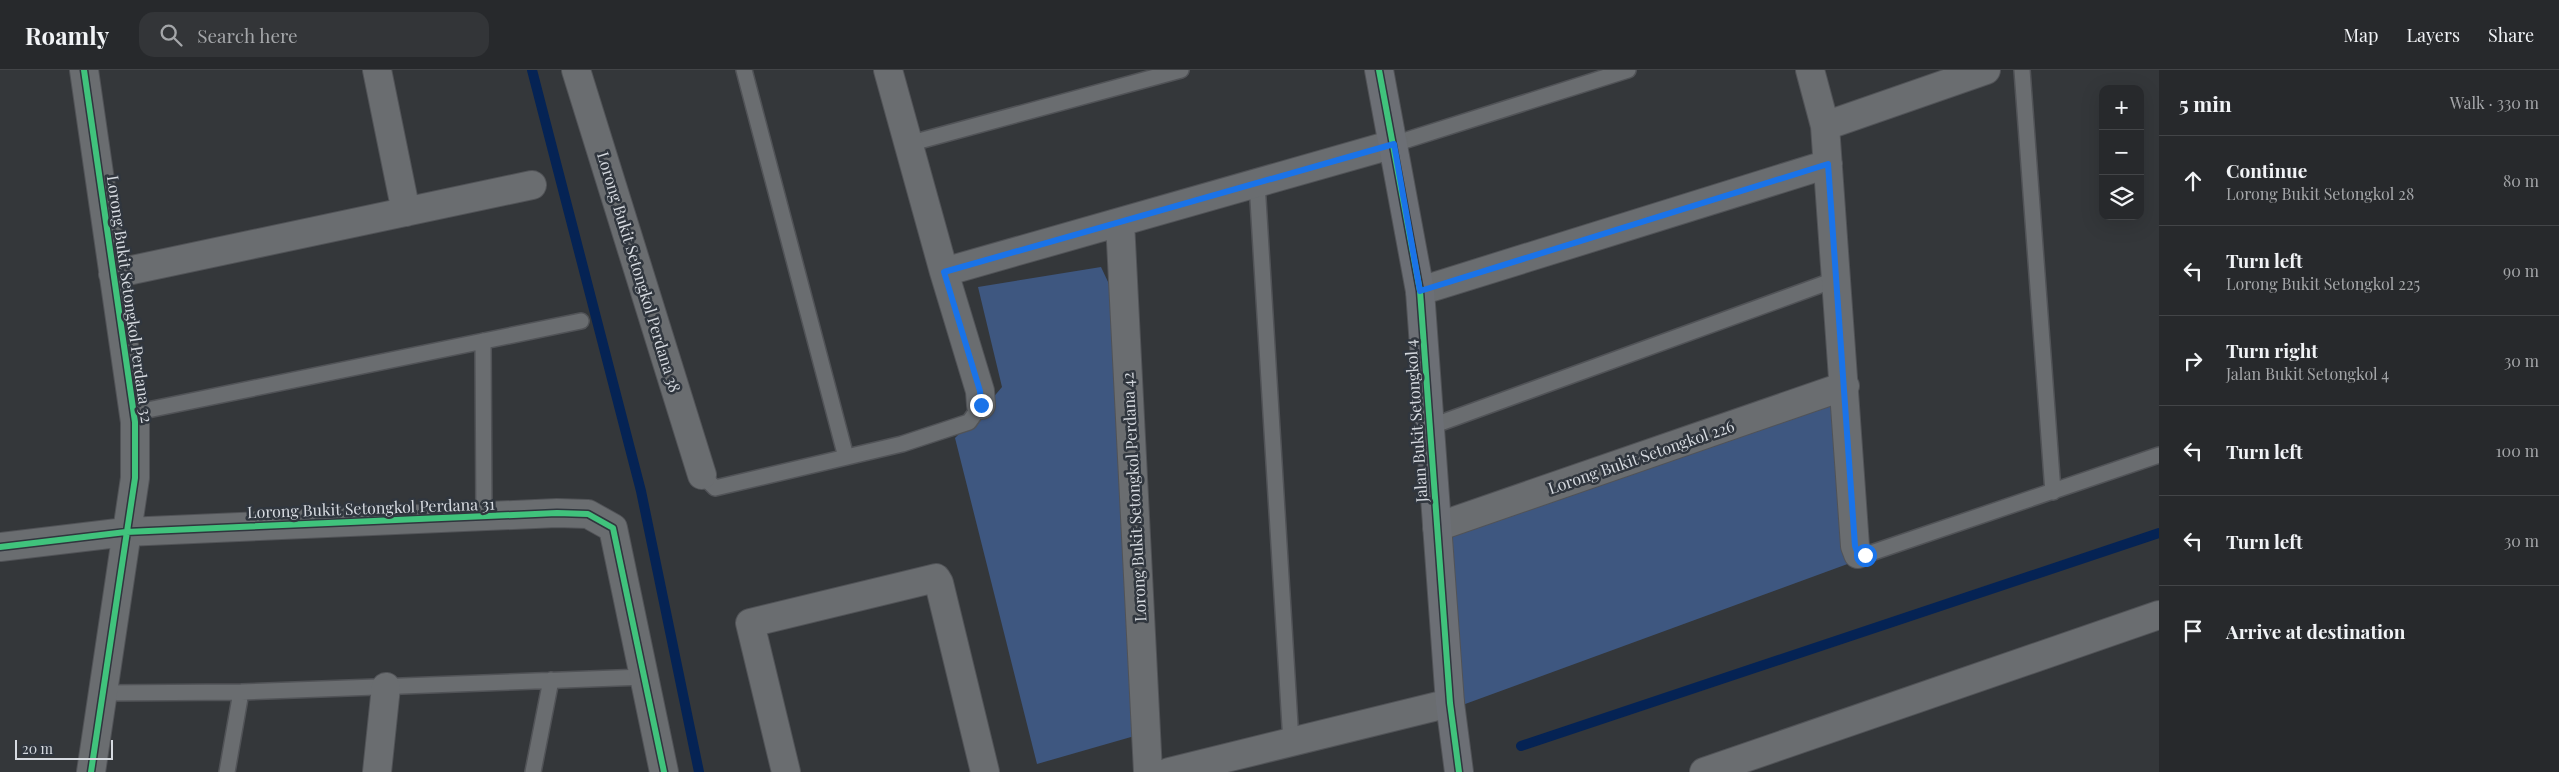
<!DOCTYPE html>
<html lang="en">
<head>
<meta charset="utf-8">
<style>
	:root { --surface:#27292c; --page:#333538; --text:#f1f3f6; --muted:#a4a6a9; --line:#434548 }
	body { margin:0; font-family:"Playfair Display",serif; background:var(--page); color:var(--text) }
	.controls { position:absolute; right:15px; top:15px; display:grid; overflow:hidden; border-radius:10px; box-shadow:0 5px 20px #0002 }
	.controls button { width:45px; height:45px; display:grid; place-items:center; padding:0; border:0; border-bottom:1px solid var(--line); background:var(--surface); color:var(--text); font:25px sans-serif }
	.scale { position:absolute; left:15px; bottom:12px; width:98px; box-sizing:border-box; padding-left:5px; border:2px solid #d6dae0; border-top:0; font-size:14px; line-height:18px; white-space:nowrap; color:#d6dae0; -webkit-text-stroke:4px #30363e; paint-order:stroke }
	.stop { position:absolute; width:15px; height:15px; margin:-11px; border:4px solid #1a73e8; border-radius:50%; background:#fff }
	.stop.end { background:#1a73e8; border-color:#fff; box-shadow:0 1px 5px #0008 }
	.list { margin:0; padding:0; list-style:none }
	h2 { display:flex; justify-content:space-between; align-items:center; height:65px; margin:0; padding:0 20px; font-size:21px }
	h2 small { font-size:16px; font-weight:400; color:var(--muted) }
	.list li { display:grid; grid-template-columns:32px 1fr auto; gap:15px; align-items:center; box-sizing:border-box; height:90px; padding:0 20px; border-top:1px solid var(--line) }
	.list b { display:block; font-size:19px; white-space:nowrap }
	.list p { margin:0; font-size:16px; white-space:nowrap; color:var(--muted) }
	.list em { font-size:16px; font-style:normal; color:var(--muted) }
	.icon { flex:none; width:28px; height:28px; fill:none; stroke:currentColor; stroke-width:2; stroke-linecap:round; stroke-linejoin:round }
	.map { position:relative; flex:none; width:2159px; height:702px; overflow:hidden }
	header { display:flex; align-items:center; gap:30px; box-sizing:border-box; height:70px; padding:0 25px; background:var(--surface); border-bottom:1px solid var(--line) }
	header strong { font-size:24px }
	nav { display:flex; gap:28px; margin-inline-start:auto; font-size:18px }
	.search { width:350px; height:45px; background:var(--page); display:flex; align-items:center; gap:12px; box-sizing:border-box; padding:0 18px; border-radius:15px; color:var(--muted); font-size:19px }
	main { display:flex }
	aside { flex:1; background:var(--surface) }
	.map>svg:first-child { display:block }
	.green { fill:#3e5780 }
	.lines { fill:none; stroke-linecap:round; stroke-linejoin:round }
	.stream { stroke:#052354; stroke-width:10 }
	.lane-casing { stroke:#515357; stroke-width:18 }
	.street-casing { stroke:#515357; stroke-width:30 }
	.secondary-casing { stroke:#515357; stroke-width:30 }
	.lane { stroke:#6a6d70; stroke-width:15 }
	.street { stroke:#6a6d70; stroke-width:28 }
	.secondary { stroke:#6c6f75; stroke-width:28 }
	.cycleway-casing { stroke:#30363e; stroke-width:9 }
	.cycleway { stroke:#40c37c; stroke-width:6 }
	.route { stroke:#1a73e8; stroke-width:6 }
	.labels { text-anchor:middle; stroke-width:5; stroke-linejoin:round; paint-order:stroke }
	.street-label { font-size:16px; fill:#d6dae0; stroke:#30363e }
</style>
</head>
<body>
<header>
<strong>Roamly</strong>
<div class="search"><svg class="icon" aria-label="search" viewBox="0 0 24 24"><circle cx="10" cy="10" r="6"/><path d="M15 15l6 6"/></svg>Search here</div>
<nav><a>Map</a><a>Layers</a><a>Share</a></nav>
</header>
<main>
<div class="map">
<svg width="2159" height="702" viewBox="0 0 2159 702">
	<rect width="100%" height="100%" fill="#34373a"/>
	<path class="green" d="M1101,197l8,17 6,47 23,404 -101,29 -82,-326 26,-26 21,-25 -24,-100z
		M1840,325l13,167 -407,149 -14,-176z"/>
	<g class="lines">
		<path class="stream" d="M532,0l109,421 58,281
			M1521,676l638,-213"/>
		<g class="lane-casing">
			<path id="lane" d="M744,0l102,387
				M2022,0l31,422
				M908,74l273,-74
				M1394,74l234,-74
				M1257,113l34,559
				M483,271l1,176
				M133,343l448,-92
				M1432,356l405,-147
				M702,405l13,13 187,-44 67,-22 12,-17
				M1858,484l7,1 294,-100
				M103,623l138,-1 403,-15
				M227,702l14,-80
				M533,702l18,-92"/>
		</g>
		<g class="street-casing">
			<path id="street" d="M84,0l51,352v56l-44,294
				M377,0l29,142
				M576,0l126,405
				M888,0l56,202 36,119 1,14
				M1810,0l15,56 30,420 3,8
				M1825,56l161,-56
				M1120,152l28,550
				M944,202l450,-128
				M113,204l419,-89
				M1420,221l408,-127
				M1437,457l408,-141
				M0,477l126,-15 431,-19 31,1 25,14 51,244
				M377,702l9,-85
				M786,702l-36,-149 186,-45 3,5 46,189
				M1169,702l281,-69
				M1704,702l455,-157"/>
		</g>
		<g class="secondary-casing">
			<path id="secondary" d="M1379,0l41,221 30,412 9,69"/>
		</g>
		<use href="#lane" class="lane"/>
		<use href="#street" class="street"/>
		<use href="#secondary" class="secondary"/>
		<g class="cycleway-casing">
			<path id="cycleway" d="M84,0l51,352v56l-44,294
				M1379,0l41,221 30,412 9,69
				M0,477l126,-15 431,-19 31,1 25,14 51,244"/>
		</g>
		<use href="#cycleway" class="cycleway"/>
	</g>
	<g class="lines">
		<path class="route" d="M981,335l-1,-14 -36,-119 450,-128 26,147 408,-127 27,382 3,8 7,1"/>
	</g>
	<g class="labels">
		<g class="street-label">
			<text transform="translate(639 202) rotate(73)" y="6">Lorong Bukit Setongkol Perdana 38</text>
			<text transform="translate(130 229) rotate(82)" y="6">Lorong Bukit Setongkol Perdana 32</text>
			<text transform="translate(1416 351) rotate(-94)" y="6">Jalan Bukit Setongkol 4</text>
			<text transform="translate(1641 387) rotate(-19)" y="6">Lorong Bukit Setongkol 226</text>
			<text transform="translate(1134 427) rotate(-93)" y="6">Lorong Bukit Setongkol Perdana 42</text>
			<text transform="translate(371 438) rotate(-2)" y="6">Lorong Bukit Setongkol Perdana 31</text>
		</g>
	</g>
</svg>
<div class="controls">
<button>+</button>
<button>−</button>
<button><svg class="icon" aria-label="layers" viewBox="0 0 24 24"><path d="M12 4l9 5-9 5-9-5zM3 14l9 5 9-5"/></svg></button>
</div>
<div class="scale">20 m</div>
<div class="stop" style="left:1865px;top:485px"></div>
<div class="stop end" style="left:981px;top:335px"></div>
</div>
<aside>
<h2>5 min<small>Walk · 330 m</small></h2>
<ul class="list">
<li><svg class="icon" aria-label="ahead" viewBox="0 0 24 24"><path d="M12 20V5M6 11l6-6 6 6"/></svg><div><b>Continue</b><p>Lorong Bukit Setongkol 28</p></div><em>80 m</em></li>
<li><svg class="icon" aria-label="left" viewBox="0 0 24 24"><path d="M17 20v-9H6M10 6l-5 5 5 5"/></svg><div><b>Turn left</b><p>Lorong Bukit Setongkol 225</p></div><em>90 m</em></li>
<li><svg class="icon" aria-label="right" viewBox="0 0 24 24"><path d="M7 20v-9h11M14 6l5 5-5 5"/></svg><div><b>Turn right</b><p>Jalan Bukit Setongkol 4</p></div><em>30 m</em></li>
<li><svg class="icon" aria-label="left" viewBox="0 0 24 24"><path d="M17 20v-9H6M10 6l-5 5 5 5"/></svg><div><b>Turn left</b></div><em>100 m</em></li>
<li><svg class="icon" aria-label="left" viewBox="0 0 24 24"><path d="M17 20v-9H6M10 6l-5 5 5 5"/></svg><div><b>Turn left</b></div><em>30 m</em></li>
<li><svg class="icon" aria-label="arrive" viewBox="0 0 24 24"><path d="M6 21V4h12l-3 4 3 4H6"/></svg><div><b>Arrive at destination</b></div></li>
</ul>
</aside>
</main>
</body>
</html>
